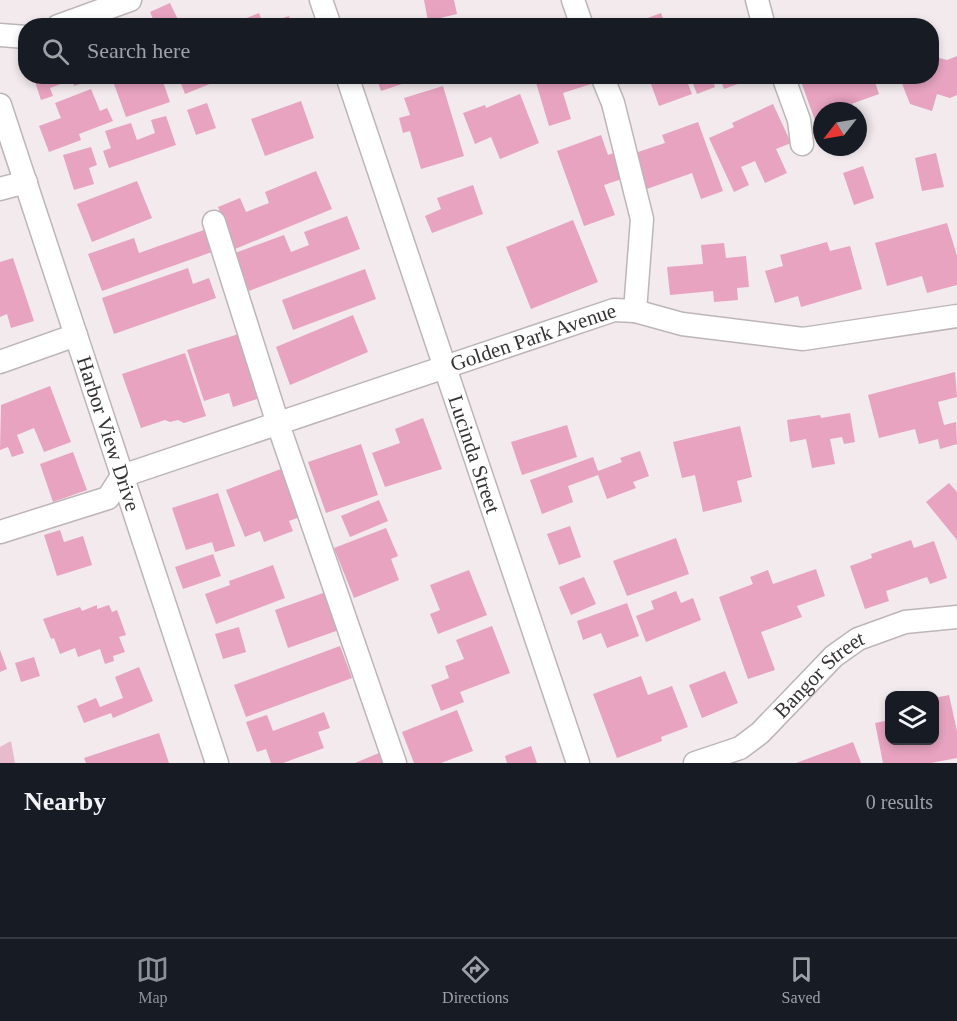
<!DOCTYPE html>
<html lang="en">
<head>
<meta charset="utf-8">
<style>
	:root { --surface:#171b24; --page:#242831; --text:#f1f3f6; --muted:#9ea1a6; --line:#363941; --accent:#8c9099 }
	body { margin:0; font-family:"Times New Roman",serif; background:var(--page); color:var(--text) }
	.controls { position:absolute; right:18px; bottom:18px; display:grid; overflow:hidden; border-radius:12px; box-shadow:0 3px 9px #0003 }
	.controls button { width:54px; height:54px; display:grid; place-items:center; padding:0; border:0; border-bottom:2px solid var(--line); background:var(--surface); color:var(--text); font:30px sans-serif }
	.compass { position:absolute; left:813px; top:102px; width:54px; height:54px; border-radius:50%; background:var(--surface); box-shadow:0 3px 9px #0003; rotate:239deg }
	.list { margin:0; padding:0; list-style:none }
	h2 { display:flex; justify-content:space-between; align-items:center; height:78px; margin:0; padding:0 24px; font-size:26px }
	h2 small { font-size:20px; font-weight:400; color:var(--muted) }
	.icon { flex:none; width:33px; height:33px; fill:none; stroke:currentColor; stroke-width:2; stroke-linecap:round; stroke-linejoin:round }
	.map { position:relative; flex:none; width:957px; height:763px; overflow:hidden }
	.search { position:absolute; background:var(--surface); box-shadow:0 3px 9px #0003; left:18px; right:18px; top:18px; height:66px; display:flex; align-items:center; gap:15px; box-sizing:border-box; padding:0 21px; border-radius:24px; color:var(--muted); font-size:22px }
	.sheet { height:174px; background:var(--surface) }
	nav { display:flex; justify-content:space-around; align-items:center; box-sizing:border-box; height:84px; border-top:2px solid var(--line); background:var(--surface); font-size:16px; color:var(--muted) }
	nav a { display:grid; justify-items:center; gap:3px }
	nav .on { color:var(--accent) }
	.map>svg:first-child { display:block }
	.green { fill:#e7bacc }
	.building { fill:#e7a3c0 }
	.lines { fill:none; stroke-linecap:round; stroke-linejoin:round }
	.minor-casing { stroke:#bdb5b8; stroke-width:25 }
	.minor { stroke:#fff; stroke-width:22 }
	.labels { text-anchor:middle; stroke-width:6; stroke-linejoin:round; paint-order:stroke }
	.street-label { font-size:21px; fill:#353233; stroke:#f2eaed }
</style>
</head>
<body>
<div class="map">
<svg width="957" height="763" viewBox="0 0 957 763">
	<rect width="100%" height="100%" fill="#f2eaed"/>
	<path class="green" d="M11,741l4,22h-15v-16z"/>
	<path class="building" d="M424,0h30l3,14 -29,7z
		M170,3l10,21 -24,2 -6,-14z
		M259,13l5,13h-17l-3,-7z
		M661,13l5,13h-37v-1z
		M289,16l3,10h-20l-2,-4z
		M743,19l2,7h-20v-1z
		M932,56l15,4 10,-4v39l-7,3 -13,-4 -5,17 -22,-7 -11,-28h33z
		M33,76h54l2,5 -15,5 -2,-6 -22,8 3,8 -12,4z
		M133,76h28l9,26 -44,15 -12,-33z
		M178,76h49v1l-42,17z
		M376,76h47v1l-42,14z
		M534,76h57l3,7 -31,10 8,26 -22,7z
		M648,76h37l7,18 -33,12z
		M690,76h21l4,11 -18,7z
		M719,76h29l1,4 -25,9z
		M799,76h74l6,18 -39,14 1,3h-19v29z
		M443,86l21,70 -43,13 -11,-38 -7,2 -4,-15 11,-3 -6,-17z
		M91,89l9,22 7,-3 6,13 -34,13 2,6 -32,12 -10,-26 22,-8 -6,-15z
		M520,94l19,49 -39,16 -9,-22 -16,7 -12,-31 22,-8 1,3z
		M301,101l13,37 -49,18 -14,-37z
		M207,103l9,25 -20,7 -9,-25z
		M773,104l18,39 -15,6 11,24 -22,10 -10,-22 -14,6 8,18 -15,7 -25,-54 25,-11 -2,-4z
		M166,116l10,29 -67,23 -6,-17 8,-3 -6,-17 26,-8 6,17 18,-7 -4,-13z
		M698,122l25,69 -22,8 -9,-26 -48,17 -12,-36 33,-11 -3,-8z
		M601,135l7,20 8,-3 9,26 -21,7 11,30 -31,11 -27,-75z
		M91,147l6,18 -8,3 5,16 -20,6 -11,-35z
		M936,153l8,34 -22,4 -7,-33z
		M863,166l11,32 -20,7 -11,-32z
		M316,171l16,38 -97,40 -17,-42 22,-9 6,14 23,-9 -4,-11z
		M137,181l15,37 -60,24 -15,-38z
		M473,185l10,29 -51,19 -7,-17 16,-7 -4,-11z
		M347,216l13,33 -111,42 -14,-38 49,-18 7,17 18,-7 -5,-13z
		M573,220l25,62 -67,27 -25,-62z
		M947,223l10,33v29l-30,8 -5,-17 -35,10 -12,-43z
		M204,230l8,22 -110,39 -14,-37 46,-16 5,15z
		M827,242l3,9 20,-5 12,43 -61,18 -3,-11 -23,7 -10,-32 18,-5 -3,-11z
		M724,243l2,15 20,-2 3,31 -12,1 1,12 -24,2 -1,-11 -43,4 -3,-28 36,-3 -2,-19z
		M13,258l21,63 -23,7 -4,-14 -7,3v-55z
		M188,268l5,16 16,-6 7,20 -102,36 -12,-36z
		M365,269l11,30 -83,31 -11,-30z
		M353,315l15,37 -78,33 -14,-38z
		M242,333l21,64 -30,10 -4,-14 -25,8 -17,-51z
		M185,353l21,63 -22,7 -6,-3 -8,2 -5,-2 -24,8 -19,-54z
		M955,372l2,25 -19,5 6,23 12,-3 1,22 -17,5 -2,-10 -19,5 -4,-15 -36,9 -11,-43z
		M50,386l21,56 -27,10 -10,-24 -17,7 7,18 -12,4 -4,-10 -8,3 1,-45z
		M850,413l5,29 -11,2 -2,-7 -12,2 5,25 -23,4 -6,-29 -16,3 -3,-22 33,-5 1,3z
		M423,418l19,51 -57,18 -13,-34 28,-10 -5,-14z
		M567,425l10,32 -55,18 -11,-33z
		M740,426l12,51 -15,4 5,21 -39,10 -8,-37 -13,3 -9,-36z
		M361,444l17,51 -52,18 -18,-51z
		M640,451l9,25 -16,6 3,6 -29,11 -9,-24 -30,11 5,16 -31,12 -12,-34 63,-23 5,14 24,-9 -2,-4z
		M73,452l14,38 -34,12 -13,-38z
		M286,467l19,48 -16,6 4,10 -29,11 -4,-11 -15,6 -19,-47z
		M949,483l8,9v48l-31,-38z
		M218,493l17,53 -20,6 -3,-10 -26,8 -14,-42z
		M379,500l9,21 -38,16 -9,-21z
		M570,526l11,31 -22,8 -12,-31z
		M386,528l12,28 -7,3 8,21 -45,18 -20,-50z
		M60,530l4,12 19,-6 9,29 -35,11 -13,-41z
		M676,538l13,36 -62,22 -14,-35z
		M911,540l3,8 20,-7 13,37 -17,6 -3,-7 -41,14 3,10 -24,8 -15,-43 22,-8 -1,-4z
		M213,554l8,22 -38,13 -8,-22z
		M273,565l12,33 -69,26 -11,-30 25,-9 -1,-4z
		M816,569l9,27 -28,10 5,11 -41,15 14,38 -27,9 -29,-82 34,-13 -3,-7 18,-7 5,14z
		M469,570l18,45 -49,19 -8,-20 10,-4 -10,-25z
		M584,577l12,27 -25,11 -12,-28z
		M676,591l5,12 12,-5 8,22 -55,22 -10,-26 18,-7 -3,-8z
		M326,592l13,38 -51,18 -13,-38z
		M627,603l12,33 -32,12 -6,-15 -18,7 -6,-19z
		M97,605v4l12,-4 3,7 5,-2 9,25 -7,2 6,15 -12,4 1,5 -9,3 -5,-15 -22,8 -3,-9 -15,6 -6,-16 -3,1 -8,-20 37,-12 2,4z
		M492,626l18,47 -50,19 4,10 -23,9 -10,-26 18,-7 -4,-12 19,-7 -8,-19z
		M239,627l7,25 -23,7 -8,-25z
		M340,646l12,32 -106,39 -12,-32z
		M0,650l7,19 -7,3z
		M34,657l6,19 -19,6 -6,-19z
		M139,667l14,34 -40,17 -2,-5 -27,10 -7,-17 19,-8 4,9 23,-9 -8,-21z
		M725,671l13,32 -36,15 -13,-33z
		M641,676l7,19 24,-9 16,41 -27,10 1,4 -45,17 -24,-64z
		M949,695l8,36v27l-26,5h-48l-8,-40 15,-3v20h44v-42z
		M457,710l16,41 -32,12h-27l-12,-31z
		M324,712l6,16 -12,4 6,16 -41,15h-12l-5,-14 -9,3 -11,-30 21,-7 6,16z
		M159,733l10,30h-83l-2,-5z
		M853,742l8,21h-65z
		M531,746l6,17h-30l-2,-7z
		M379,753l4,10h-28z"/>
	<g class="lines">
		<g class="minor-casing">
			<g id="minor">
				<path d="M321,0l9,26"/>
				<path d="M573,0l9,26"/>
				<path d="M757,0l7,26"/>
				<path d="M58,26l72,-26"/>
				<path d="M0,35l26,2"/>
				<path id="s1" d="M347,76l231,687"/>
				<path d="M602,76l11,27 29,116 -7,92"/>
				<path d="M783,76l16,44 3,24"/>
				<path id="s2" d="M0,105l217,658"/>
				<path d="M0,189l26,-7"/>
				<path d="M214,222l64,202 117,339"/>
				<path d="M0,362l76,-27"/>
				<path id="s3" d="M122,476l492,-166 21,1 47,13 121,15 154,-23"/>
				<path d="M0,532l108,-34 14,-22"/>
				<path id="s4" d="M695,763l45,-15 20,-15 74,-77 24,-17 47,-17 52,-5"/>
			</g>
		</g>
		<use href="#minor" class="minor"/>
	</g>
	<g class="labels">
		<g class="street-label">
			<text dy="7" stroke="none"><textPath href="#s3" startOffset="434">Golden Park Avenue</textPath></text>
			<text dy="7" stroke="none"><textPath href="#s2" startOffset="346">Harbor View Drive</textPath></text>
			<text dy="7" stroke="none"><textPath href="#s1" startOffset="399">Lucinda Street</textPath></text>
			<text dy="7" stroke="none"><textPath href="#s4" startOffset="156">Bangor Street</textPath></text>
		</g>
	</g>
</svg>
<div class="controls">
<button><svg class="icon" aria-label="layers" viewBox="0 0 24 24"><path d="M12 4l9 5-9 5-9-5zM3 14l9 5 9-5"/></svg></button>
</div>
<svg class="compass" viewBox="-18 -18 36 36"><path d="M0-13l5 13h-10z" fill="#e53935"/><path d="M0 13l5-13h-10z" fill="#9ea1a6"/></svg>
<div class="search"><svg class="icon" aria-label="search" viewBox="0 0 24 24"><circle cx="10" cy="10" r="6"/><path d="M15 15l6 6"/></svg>Search here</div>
</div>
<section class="sheet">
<h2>Nearby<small>0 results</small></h2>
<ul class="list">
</ul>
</section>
<nav>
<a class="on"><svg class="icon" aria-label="map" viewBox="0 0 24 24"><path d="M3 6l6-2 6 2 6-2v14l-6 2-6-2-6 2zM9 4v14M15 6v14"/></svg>Map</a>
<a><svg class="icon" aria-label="directions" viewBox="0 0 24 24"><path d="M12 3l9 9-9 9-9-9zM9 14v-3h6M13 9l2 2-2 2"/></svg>Directions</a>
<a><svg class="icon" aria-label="saved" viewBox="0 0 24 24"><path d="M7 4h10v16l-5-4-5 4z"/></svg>Saved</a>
</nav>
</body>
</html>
